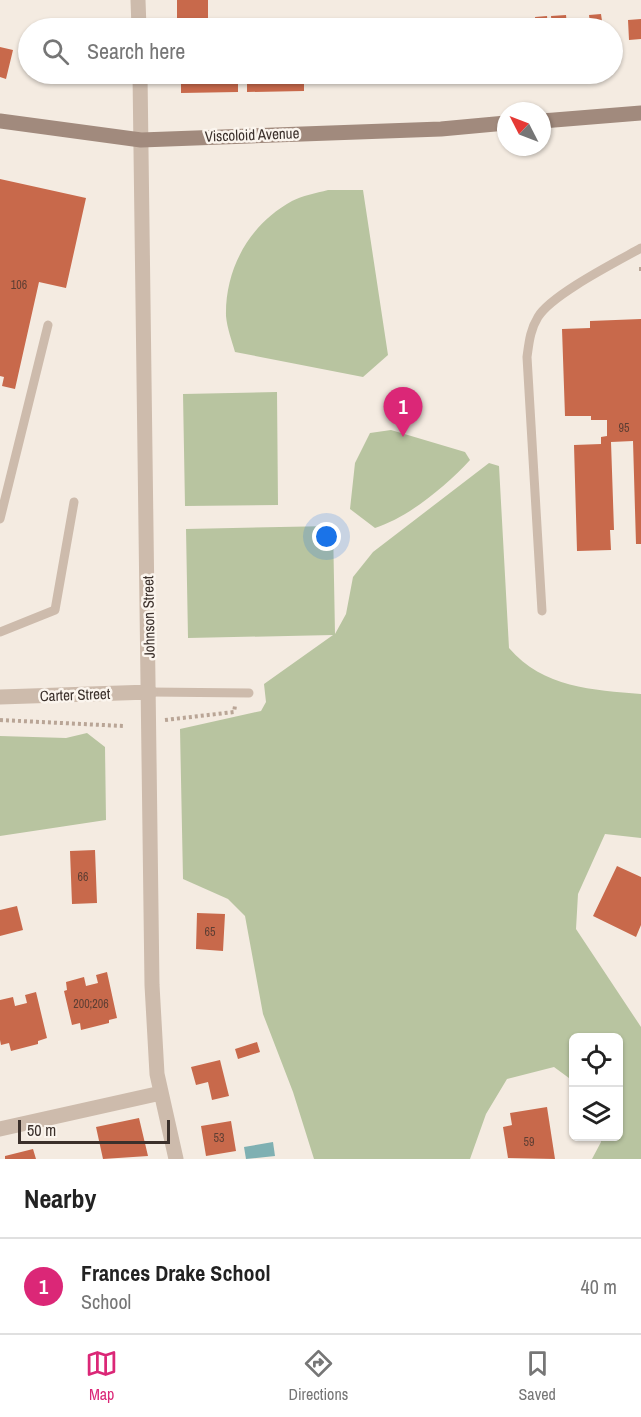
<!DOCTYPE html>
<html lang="en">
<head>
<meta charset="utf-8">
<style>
	:root { --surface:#fff; --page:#f6f6f6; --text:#222; --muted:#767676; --line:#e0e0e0; --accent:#db2777 }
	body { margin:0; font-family:"Archivo Narrow",sans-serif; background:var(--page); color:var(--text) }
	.controls { position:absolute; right:18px; bottom:18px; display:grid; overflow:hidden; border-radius:9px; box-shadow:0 2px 4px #0004 }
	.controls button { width:54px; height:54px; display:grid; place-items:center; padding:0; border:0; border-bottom:2px solid var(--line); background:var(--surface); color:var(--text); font:30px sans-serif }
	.compass { position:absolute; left:497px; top:102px; width:54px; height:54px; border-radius:50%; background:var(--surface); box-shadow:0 2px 4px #0004; rotate:312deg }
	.scale { position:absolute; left:18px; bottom:15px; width:152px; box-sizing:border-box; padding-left:6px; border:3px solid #3b302b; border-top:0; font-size:16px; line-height:21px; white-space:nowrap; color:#3b302b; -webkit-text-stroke:4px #fbf5ee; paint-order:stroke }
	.you { position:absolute; left:327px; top:537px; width:21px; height:21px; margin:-15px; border:4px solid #fff; border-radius:50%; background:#1a73e8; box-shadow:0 0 0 9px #1a73e833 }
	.badge { display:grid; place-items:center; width:39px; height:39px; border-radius:50%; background:var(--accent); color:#fff; font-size:20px; font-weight:700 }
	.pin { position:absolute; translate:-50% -50px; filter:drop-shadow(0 2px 3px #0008) }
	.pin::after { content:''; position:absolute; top:32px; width:21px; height:18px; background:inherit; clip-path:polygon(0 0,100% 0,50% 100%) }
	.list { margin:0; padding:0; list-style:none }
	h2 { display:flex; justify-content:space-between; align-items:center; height:78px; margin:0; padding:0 24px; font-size:26px }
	h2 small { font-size:20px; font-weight:400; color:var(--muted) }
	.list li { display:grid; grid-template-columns:39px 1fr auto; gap:18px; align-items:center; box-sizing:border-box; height:96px; padding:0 24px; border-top:2px solid var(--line) }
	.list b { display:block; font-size:22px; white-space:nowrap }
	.list p { margin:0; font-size:20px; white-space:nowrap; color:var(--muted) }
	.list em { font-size:20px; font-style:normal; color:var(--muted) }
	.icon { flex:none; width:33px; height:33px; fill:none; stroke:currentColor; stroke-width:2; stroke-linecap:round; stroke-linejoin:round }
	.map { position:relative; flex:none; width:641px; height:1159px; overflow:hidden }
	.search { position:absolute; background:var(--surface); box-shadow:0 2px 4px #0004; left:18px; right:18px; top:18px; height:66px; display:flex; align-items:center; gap:15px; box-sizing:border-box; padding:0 21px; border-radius:33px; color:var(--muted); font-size:22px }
	.sheet { height:174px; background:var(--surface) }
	nav { display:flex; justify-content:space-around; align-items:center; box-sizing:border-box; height:84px; border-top:2px solid var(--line); background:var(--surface); font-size:16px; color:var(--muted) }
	nav a { display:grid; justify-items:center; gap:3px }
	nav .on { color:var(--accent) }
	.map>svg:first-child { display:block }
	.green { fill:#b8c4a0 }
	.water { fill:#7fb0b2 }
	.building { fill:#c8694b }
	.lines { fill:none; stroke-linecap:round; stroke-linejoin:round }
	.path { stroke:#b9a596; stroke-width:4; stroke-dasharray:3 3; stroke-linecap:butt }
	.service { stroke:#cdbbac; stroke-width:9 }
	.minor { stroke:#cdbbac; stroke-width:15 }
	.secondary { stroke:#a18a7d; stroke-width:15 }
	.labels { text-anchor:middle; stroke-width:5; stroke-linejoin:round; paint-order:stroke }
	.number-label { font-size:12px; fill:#5e3e33 }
	.street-label { font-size:15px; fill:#3b302b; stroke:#fbf5ee }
</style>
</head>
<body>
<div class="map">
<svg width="641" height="1159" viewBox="0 0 641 1159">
	<rect width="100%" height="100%" fill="#f4ebe1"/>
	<path class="green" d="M328,190h35l25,165 -25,22 -128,-25c-3,-11 -8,-24 -9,-36 -1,-48 24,-92 66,-115 10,-5 24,-8 36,-11z
		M277,392l1,113 -93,1 -2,-112z
		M391,430l74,22 5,8c-24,26 -61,57 -95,68l-25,-19 5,-46 15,-30z
		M489,463l10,3 10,182c34,40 84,42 132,46v144l-36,-4 -27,60 -2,35 65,98v132h-49l9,-17 -1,-5 18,-1v-98h-44l-1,43 -19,-14 -47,12 -21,35 -16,45h-156l-21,-67 -30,-78 -18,-98 -17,-17 -45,-20 -3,-150 81,-18 5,-9 -2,-18 69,-49 -145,3 -2,-109 147,-3 2,108 11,-20 7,-37 20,-25z
		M87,733l18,14 1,73 -106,16v-100l66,2z"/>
	<path class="water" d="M273,1142l2,14 -29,3 -2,-12z"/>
	<path class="building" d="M177,0h31v28h-31z
		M601,14l2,14h-51l-1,-12 15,-1 1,10 23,-2 -1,-8z
		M547,16l1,11 -12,1 -1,-11z
		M641,19v20l-12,1 -1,-20z
		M0,47l13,3 -7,29 -6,-2z
		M57,74h35l-2,9 -33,-7z
		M181,74h57v18l-57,1z
		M247,74h57v17l-57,1z
		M320,74h40v3l-40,2z
		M0,179l86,19 -20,90 -27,-6 -24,107 -13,-3 2,-9 -4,-1z
		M641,319v225h-5l-3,-103 -22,1 3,88h-4l1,20 -34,1 -3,-106 27,-1v-7l6,-1v-16h-16v-4h-26l-3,-87 28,-1v-7z
		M95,850l2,53 -25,1 -2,-53z
		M617,866l24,11v48l-5,12 -43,-21z
		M17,906l6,24 -23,6v-26z
		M197,913l28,1 -2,37 -27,-2z
		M107,972l10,46 -8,2v3l-28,7 -1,-7 -8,2 -8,-34 3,-1 -1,-8 18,-5 2,9 12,-3 -2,-8z
		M36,992l11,46 -9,3v3l-27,7 -2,-8 -8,2 -1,-5v-40l13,-3 2,9 12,-3 -2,-8z
		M257,1042l3,10 -22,7 -3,-10z
		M220,1060l9,36 -17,4 -4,-18 -12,3 -5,-18z
		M547,1107l8,52 -47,-1 -5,-31 9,-2 -2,-12z
		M139,1118l9,38 -45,3 -7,-32z
		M231,1121l5,30 -30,5 -5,-30z
		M33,1149l3,10h-31v-3z"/>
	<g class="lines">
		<path class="path" d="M639,269h2
			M0,720l123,6
			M165,720l69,-8 1,-6"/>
		<path class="service" d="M0,519l48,-194
			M542,611l-15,-254c2,-14 3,-27 11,-40 13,-22 78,-55 103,-69
			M0,632l55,-22 19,-108
			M150,692l99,1"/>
		<path class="minor" d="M138,0l1,28
			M140,74l12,911 5,89 19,85
			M0,697l150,-5
			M0,1129l161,-36"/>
		<path class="secondary" d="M0,121l141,19 300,-11 65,-6
			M542,121l99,-8"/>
	</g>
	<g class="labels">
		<g class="number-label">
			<text x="19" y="289">106</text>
			<text x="624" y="432">95</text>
			<text x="83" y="881">66</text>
			<text x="210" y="936">65</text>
			<text x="91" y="1008">200;206</text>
			<text x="219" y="1142">53</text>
			<text x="529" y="1146">59</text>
		</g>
		<g class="street-label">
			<text transform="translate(252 135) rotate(-2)" y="5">Viscoloid Avenue</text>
			<text transform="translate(149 617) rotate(-91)" y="5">Johnson Street</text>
			<text transform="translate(75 695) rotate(-2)" y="5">Carter Street</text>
		</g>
	</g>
</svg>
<div class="controls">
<button><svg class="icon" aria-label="locate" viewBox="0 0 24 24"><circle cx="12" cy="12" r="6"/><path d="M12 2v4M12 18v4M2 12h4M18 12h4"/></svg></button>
<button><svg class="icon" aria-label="layers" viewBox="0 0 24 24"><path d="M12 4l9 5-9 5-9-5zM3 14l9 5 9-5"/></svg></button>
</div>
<svg class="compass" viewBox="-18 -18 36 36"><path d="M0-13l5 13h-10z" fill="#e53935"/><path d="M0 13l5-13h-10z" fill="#767676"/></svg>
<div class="scale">50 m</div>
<div class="you"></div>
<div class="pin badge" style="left:403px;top:437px">1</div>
<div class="search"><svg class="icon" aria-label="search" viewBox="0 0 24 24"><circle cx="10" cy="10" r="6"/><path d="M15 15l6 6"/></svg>Search here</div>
</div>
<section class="sheet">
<h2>Nearby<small></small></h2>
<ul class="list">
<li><span class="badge">1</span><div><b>Frances Drake School</b><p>School</p></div><em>40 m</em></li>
</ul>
</section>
<nav>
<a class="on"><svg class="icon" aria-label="map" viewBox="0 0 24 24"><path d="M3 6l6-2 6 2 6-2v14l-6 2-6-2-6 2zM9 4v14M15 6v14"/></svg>Map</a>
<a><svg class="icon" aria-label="directions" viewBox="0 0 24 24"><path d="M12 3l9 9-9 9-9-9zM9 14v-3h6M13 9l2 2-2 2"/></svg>Directions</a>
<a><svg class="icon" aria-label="saved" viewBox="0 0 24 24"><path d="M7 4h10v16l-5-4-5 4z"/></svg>Saved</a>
</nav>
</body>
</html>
